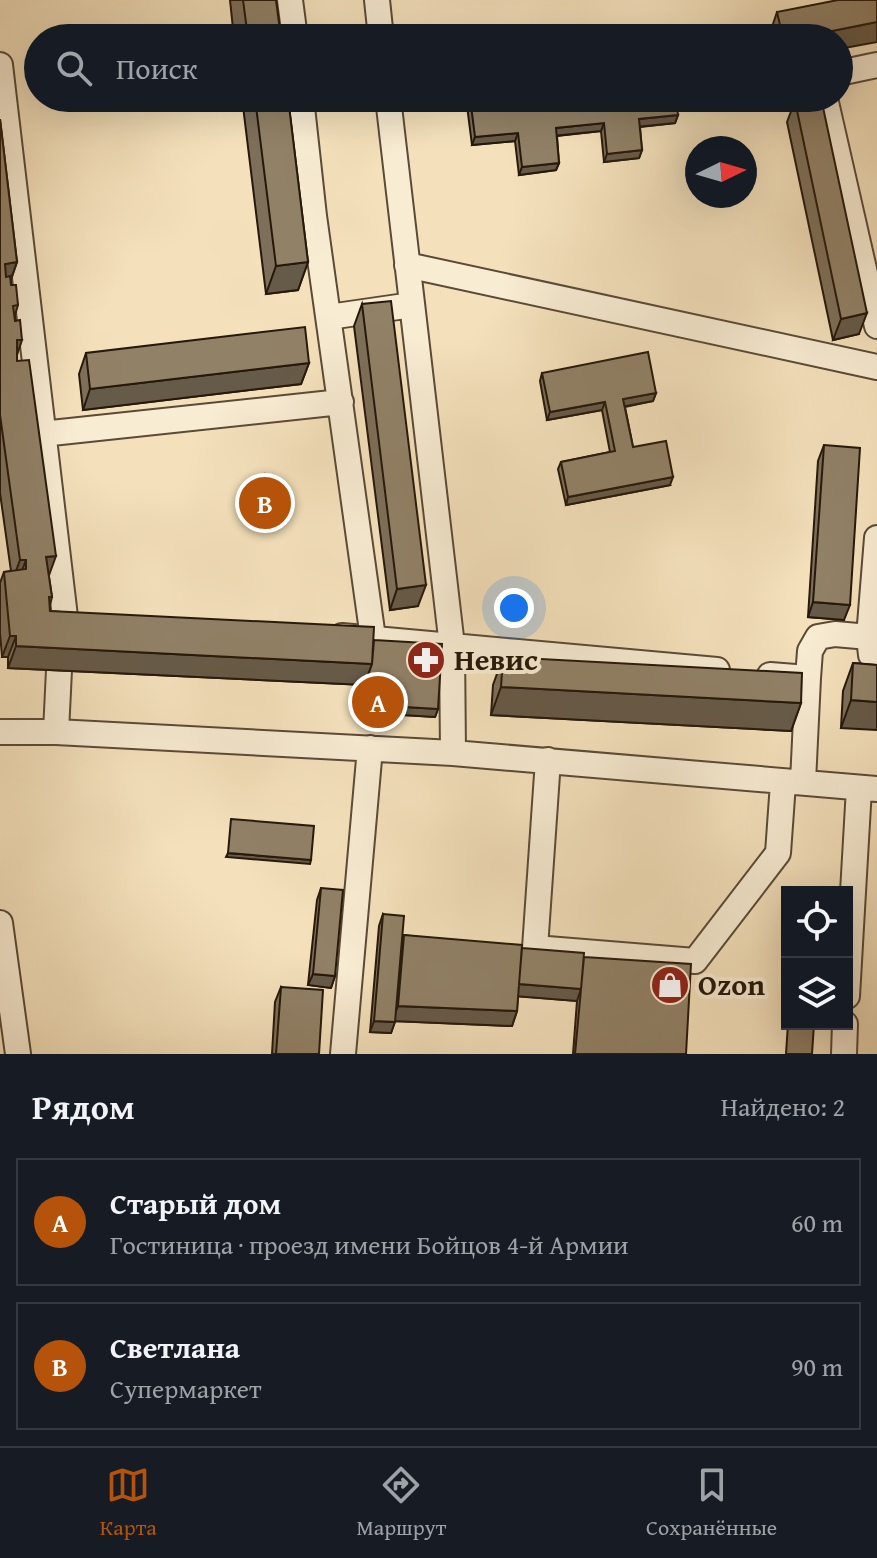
<!DOCTYPE html>
<html lang="ru">
<head>
<meta charset="utf-8">
<style>
	:root { --surface:#171b24; --page:#242831; --text:#f1f3f6; --muted:#9ea1a6; --line:#363941; --accent:#b45309 }
	body { margin:0; font-family:"Gentium Book Plus",serif; background:var(--page); color:var(--text) }
	.controls { position:absolute; right:24px; bottom:24px; display:grid; overflow:hidden; border-radius:0px; box-shadow:0 8px 32px #0002 }
	.controls button { width:72px; height:72px; display:grid; place-items:center; padding:0; border:0; border-bottom:2px solid var(--line); background:var(--surface); color:var(--text); font:40px sans-serif }
	.compass { position:absolute; left:685px; top:136px; width:72px; height:72px; border-radius:50%; background:var(--surface); box-shadow:0 8px 32px #0002; rotate:85deg }
	.you { position:absolute; left:514px; top:608px; width:28px; height:28px; margin:-20px; border:6px solid #fff; border-radius:50%; background:#1a73e8; box-shadow:0 0 0 12px #1a73e833 }
	.badge { display:grid; place-items:center; width:52px; height:52px; border-radius:50%; background:var(--accent); color:#fff; font-size:26px; font-weight:700 }
	.pin { position:absolute; translate:-50% -50%; border:4px solid #fff; box-shadow:0 2px 8px #0006 }
	.list { margin:0; padding:0; list-style:none }
	h2 { display:flex; justify-content:space-between; align-items:center; height:104px; margin:0; padding:0 32px; font-size:34px }
	h2 small { font-size:26px; font-weight:400; color:var(--muted) }
	.list li { display:grid; grid-template-columns:52px 1fr auto; gap:24px; align-items:center; box-sizing:border-box; height:128px; margin:0 16px 16px; padding:0 16px; border:2px solid var(--line); border-radius:0px }
	.list b { display:block; font-size:30px; white-space:nowrap }
	.list p { margin:0; font-size:26px; white-space:nowrap; color:var(--muted) }
	.list em { font-size:26px; font-style:normal; color:var(--muted) }
	.icon { flex:none; width:44px; height:44px; fill:none; stroke:currentColor; stroke-width:2; stroke-linecap:round; stroke-linejoin:round }
	.map { position:relative; flex:none; width:877px; height:1054px; overflow:hidden }
	.search { position:absolute; background:var(--surface); box-shadow:0 8px 32px #0002; left:24px; right:24px; top:24px; height:88px; display:flex; align-items:center; gap:20px; box-sizing:border-box; padding:0 28px; border-radius:44px; color:var(--muted); font-size:30px }
	.sheet { height:392px; background:var(--surface) }
	nav { display:flex; justify-content:space-around; align-items:center; box-sizing:border-box; height:112px; border-top:2px solid var(--line); background:var(--surface); font-size:22px; color:var(--muted) }
	nav a { display:grid; justify-items:center; gap:4px }
	nav .on { color:var(--accent) }
	.map>svg:first-child { display:block }
	.lines { fill:none; stroke-linecap:round; stroke-linejoin:round }
	.minor-casing { stroke:#5a4a37; stroke-width:28 }
	.minor { stroke:#f8ecd3; stroke-width:24 }
	.wall { fill:#7d6f59; stroke:#26180b; stroke-width:2 }
	.shaded-wall { fill:#665a48; stroke:#26180b; stroke-width:2 }
	.building { fill:#918167; stroke:#26180b; stroke-width:2 }
	.labels { text-anchor:middle; stroke-width:8; stroke-linejoin:round; paint-order:stroke }
	.poi-label { font-size:30px; font-weight:bold; fill:#26180b; stroke:#f8ecd3; text-anchor:start }
</style>
</head>
<body>
<div class="map">
<svg width="877" height="1054" viewBox="0 0 877 1054">
	<rect width="100%" height="100%" fill="#f4e1bc"/>
	<filter id="stains"><feTurbulence type="fractalNoise" baseFrequency=".0025" numOctaves="4"/><feColorMatrix values="0 0 0 0 .2 0 0 0 0 .09 0 0 0 0 .02 0 0 0 .5 -.17"/></filter>
	<radialGradient id="worn" r=".72"><stop offset=".6" stop-color="#630" stop-opacity="0"/><stop offset="1" stop-color="#630" stop-opacity=".3"/></radialGradient>
	<g class="lines">
		<g class="minor-casing">
			<path id="minor" d="M290,0l5,38
				M377,0l4,38
				M0,65l65,552 -3,16
				M839,73l38,-8
				M301,98l13,118 59,422
				M825,98l52,228
				M407,265l470,102
				M329,317l83,-12
				M42,434l299,-32
				M342,636l110,10 -64,-548
				M869,637l8,-99
				M770,675l38,3 2,-27 8,-14 17,-3 34,3 2,18 6,5
				M0,732h56l397,21 424,36
				M56,732l3,-62
				M453,753l-1,-107 265,24
				M548,760l-13,188 160,13 83,-108 5,-70
				M803,782l5,-104
				M0,923l18,131
				M847,996l12,-208
				M343,1054l27,-306
				M844,1054l1,-30"/>
		</g>
		<use href="#minor" class="minor"/>
	</g>
	<path class="wall" d="M230,0h46l5,38h-47z
		M777,12l62,26h-68l-1,-5z
		M242,98h46l20,164 -10,28 -32,4z
		M466,98h43l1,13 43,-5 -1,-8h42v4l84,13 -3,8 -35,4 2,23 -3,8 -35,4 -3,-31 -44,5 2,27 -3,7 -37,5 -4,-34 -43,4z
		M795,101l64,233 -26,6 -46,-218z
		M0,119l17,143 -6,18v5l7,20 -3,10 2,46 35,236 -2,8v6l324,29 64,69 -3,8 -47,-3 -3,10 -23,-1 3,-38 -357,-17v-11h-6l-2,-24v-50l4,-11 7,-1 -11,-78z
		M362,304l56,302 -28,4 -36,-284z
		M86,353l223,10 -8,21 -218,26 -4,-36z
		M542,373l114,20 -3,8 -28,6 8,40 37,38 -104,20 -8,-36 3,-7 49,-10 -8,-42 -55,10 -7,-39z
		M824,445l20,175 -36,-3 10,-156z
		M291,501l-24,28 -8,-6 -3,3 -11,-9 2,-5 -7,-6 1,-4z
		M503,657l298,46 -10,28 -300,-16 2,-30z
		M853,663l24,2 -36,63 2,-37z
		M321,888l14,88 -4,12 -23,-3 9,-85z
		M383,914l19,26 2,-5 180,22 102,97h-113l4,-53 -59,-5 -1,15 -5,15 -117,-5 -4,12 -21,-1 9,-106z
		M281,987l38,67h-47l3,-52z"/>
	<path class="shaded-wall" d="M877,22v20l-38,7v-11h-42z
		M678,115l-3,8 -39,4 3,-8z
		M604,123l-3,8 -48,5 3,-8z
		M518,133l-3,8 -43,4 3,-8z
		M642,150l-3,8 -35,4 3,-8z
		M559,163l-3,7 -37,5 3,-8z
		M17,262l-8,22 -9,1 5,-21z
		M308,262l-10,28 -32,4 10,-28z
		M867,313l-8,21 -26,6 8,-21z
		M17,340h5l-7,21z
		M309,363l-8,21 -218,26 7,-21z
		M656,393l-3,8 -32,6 2,-8z
		M605,402l-3,8 -55,10 3,-8z
		M673,477l-3,8 -104,20 2,-8z
		M292,497l-1,4 -24,28 1,-4z
		M56,556l-8,22 -2,-21z
		M20,560h6l-8,21 -6,1z
		M426,585l-8,21 -28,4 7,-21z
		M813,602l37,3 -6,15 -36,-3z
		M10,636h6l-8,21h-6z
		M16,646l356,18 -7,21 -357,-17z
		M501,687l300,16 -10,28 -300,-16z
		M851,700l26,2v28l-36,-2z
		M389,706l49,3 -3,8 -49,-3z
		M365,715l23,2 -3,7 -23,-1z
		M228,853l83,7 -1,4 -84,-7z
		M313,974l22,2 -4,12 -23,-3z
		M518,984l63,5 -4,12 -63,-5z
		M398,1006l119,5 -5,15 -120,-5z
		M374,1021l21,1 -4,11 -21,-1z"/>
	<path class="building" d="M243,0h33l5,38h-33z
		M838,0h39v22l-80,16h-14l-6,-26z
		M255,98h33l20,164 -32,4z
		M470,98h39l1,13 46,-5v-8h38v4l34,-4h48l2,17 -39,4 3,31 -35,4 -3,-31 -48,5 3,35 -37,4 -4,-34 -43,4z
		M809,98h12l46,215 -26,6 -46,-218z
		M0,119l17,143 -12,2 1,13 4,-1 1,9h5l2,20 -5,1 2,15 5,-1 2,20h-5v21l12,-1 27,196 -10,1 6,40h-3l1,14 324,16 -2,37 -356,-18v-10h-6l-6,-64 22,-3v-9h-6l-20,-145z
		M391,301l35,284 -29,4 -35,-285z
		M305,327l4,36 -219,26 -4,-36z
		M648,352l8,41 -33,6 10,48 33,-6 7,36 -105,20 -7,-35 54,-11 -10,-49 -55,10 -8,-39z
		M824,445l36,3 -10,157 -37,-3z
		M265,474l27,23 -24,28 -7,-6 -3,3 -12,-9 3,-4 -8,-7z
		M374,640l68,4 -4,65 -49,-3 -1,11 -23,-2 2,-37 5,-14z
		M503,657l299,16 -1,30 -300,-16z
		M853,663l24,2v37l-26,-2z
		M231,819l83,7 -3,34 -83,-7z
		M321,888l22,2 -8,86 -22,-2z
		M383,914l21,2 -9,106 -21,-1z
		M404,935l118,10 -5,66 -119,-5z
		M522,948l62,5 -3,36 -62,-5z
		M584,957l107,7 -5,90h-111z
		M281,987l42,3 -4,64h-43z
		M788,1024h26l-2,30h-26z"/>
	<defs>
		<g id="pharmacy-disc" transform="scale(2)"><circle r="9.5" fill="#8f2418" stroke="#f8ecd3"/><path d="M-2-6h4v4h4v4h-4v4h-4v-4h-4v-4h4Z" fill="#fff"/></g>
		<g id="shop-disc" transform="scale(2)"><circle r="9.5" fill="#8f2418" stroke="#f8ecd3"/><path d="M-5-2.5h2.3a2.7 3.5 0 0 1 5.4 0H5L5.5 6h-11ZM-1.5-2.5h3a1.5 2.3 0 0 0-3 0Z" fill="#fff"/></g>
	</defs>
	<g fill-rule="evenodd">
		<use href="#pharmacy-disc" x="426" y="660"/>
		<use href="#shop-disc" x="670" y="985"/>
	</g>
	<g class="labels">
		<g class="poi-label">
			<text x="454" y="670">Невис</text>
			<text x="698" y="995">Ozon</text>
		</g>
	</g>
	<rect width="100%" height="100%" filter="url(#stains)"/>
	<rect width="100%" height="100%" fill="url(#worn)"/>
</svg>
<div class="controls">
<button><svg class="icon" aria-label="locate" viewBox="0 0 24 24"><circle cx="12" cy="12" r="6"/><path d="M12 2v4M12 18v4M2 12h4M18 12h4"/></svg></button>
<button><svg class="icon" aria-label="layers" viewBox="0 0 24 24"><path d="M12 4l9 5-9 5-9-5zM3 14l9 5 9-5"/></svg></button>
</div>
<svg class="compass" viewBox="-18 -18 36 36"><path d="M0-13l5 13h-10z" fill="#e53935"/><path d="M0 13l5-13h-10z" fill="#9ea1a6"/></svg>
<div class="you"></div>
<div class="pin badge" style="left:378px;top:702px">A</div>
<div class="pin badge" style="left:265px;top:503px">B</div>
<div class="search"><svg class="icon" aria-label="search" viewBox="0 0 24 24"><circle cx="10" cy="10" r="6"/><path d="M15 15l6 6"/></svg>Поиск</div>
</div>
<section class="sheet">
<h2>Рядом<small>Найдено: 2</small></h2>
<ul class="list">
<li><span class="badge">A</span><div><b>Старый дом</b><p>Гостиница · проезд имени Бойцов 4-й Армии</p></div><em>60 m</em></li>
<li><span class="badge">B</span><div><b>Светлана</b><p>Супермаркет</p></div><em>90 m</em></li>
</ul>
</section>
<nav>
<a class="on"><svg class="icon" aria-label="map" viewBox="0 0 24 24"><path d="M3 6l6-2 6 2 6-2v14l-6 2-6-2-6 2zM9 4v14M15 6v14"/></svg>Карта</a>
<a><svg class="icon" aria-label="directions" viewBox="0 0 24 24"><path d="M12 3l9 9-9 9-9-9zM9 14v-3h6M13 9l2 2-2 2"/></svg>Маршрут</a>
<a><svg class="icon" aria-label="saved" viewBox="0 0 24 24"><path d="M7 4h10v16l-5-4-5 4z"/></svg>Сохранённые</a>
</nav>
</body>
</html>
